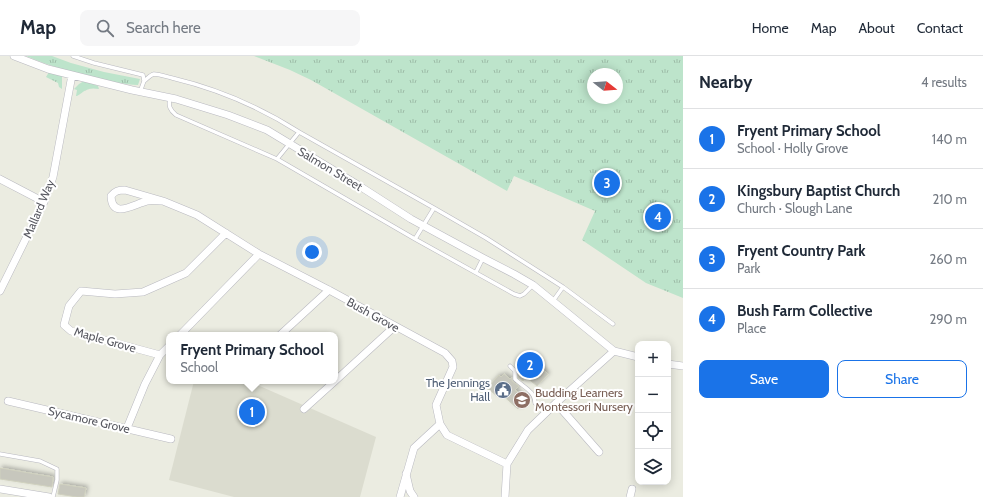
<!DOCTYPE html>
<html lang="en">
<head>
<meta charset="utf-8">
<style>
	:root { --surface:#fff; --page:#f6f6f7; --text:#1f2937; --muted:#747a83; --line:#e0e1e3; --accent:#1a73e8 }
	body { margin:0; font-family:Cabin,sans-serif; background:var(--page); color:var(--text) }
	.controls { position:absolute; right:12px; bottom:12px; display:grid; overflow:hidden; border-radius:8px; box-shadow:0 2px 10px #0003 }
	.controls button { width:36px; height:36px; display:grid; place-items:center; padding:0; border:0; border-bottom:1px solid var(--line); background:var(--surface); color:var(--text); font:20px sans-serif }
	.compass { position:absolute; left:587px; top:12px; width:36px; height:36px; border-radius:50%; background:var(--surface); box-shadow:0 2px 10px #0003; rotate:107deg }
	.you { position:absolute; left:312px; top:196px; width:14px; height:14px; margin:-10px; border:3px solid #fff; border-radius:50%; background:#1a73e8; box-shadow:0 0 0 6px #1a73e833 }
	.badge { display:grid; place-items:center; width:26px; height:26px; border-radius:50%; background:var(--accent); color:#fff; font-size:13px; font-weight:700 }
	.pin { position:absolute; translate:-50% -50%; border:2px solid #fff; box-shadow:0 1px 4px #0006 }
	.popup { position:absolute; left:166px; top:276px; width:172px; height:52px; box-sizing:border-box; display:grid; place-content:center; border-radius:8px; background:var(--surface); filter:drop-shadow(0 1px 3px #0005); font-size:13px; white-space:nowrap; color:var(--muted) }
	.popup b { font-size:15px; color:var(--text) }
	.popup::after { content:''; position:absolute; left:50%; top:100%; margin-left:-8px; border:8px solid transparent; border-top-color:var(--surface) }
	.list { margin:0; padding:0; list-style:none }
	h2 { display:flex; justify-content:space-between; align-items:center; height:52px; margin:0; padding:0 16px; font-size:17px }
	h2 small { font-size:13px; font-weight:400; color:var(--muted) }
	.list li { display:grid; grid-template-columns:26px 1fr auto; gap:12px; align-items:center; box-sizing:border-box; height:60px; padding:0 16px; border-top:1px solid var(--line) }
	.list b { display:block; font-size:15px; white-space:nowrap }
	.list p { margin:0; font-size:13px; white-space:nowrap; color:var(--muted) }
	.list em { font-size:13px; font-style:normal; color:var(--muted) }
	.actions { display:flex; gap:8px; padding:12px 16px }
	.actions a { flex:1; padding:9px 0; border:1px solid var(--accent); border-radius:8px; text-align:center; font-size:14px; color:var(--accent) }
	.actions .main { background:var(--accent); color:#fff }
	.icon { flex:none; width:22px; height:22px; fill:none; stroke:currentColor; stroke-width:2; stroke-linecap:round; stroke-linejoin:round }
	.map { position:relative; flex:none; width:683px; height:441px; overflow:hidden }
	header { display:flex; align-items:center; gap:24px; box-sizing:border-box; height:56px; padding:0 20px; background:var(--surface); border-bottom:1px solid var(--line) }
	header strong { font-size:19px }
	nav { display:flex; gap:22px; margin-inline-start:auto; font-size:14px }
	.search { width:280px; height:36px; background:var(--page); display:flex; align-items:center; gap:10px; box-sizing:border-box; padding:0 14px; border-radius:8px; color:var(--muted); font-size:15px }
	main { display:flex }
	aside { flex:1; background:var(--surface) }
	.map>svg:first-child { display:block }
	.education { fill:#dbdccf }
	.grass { fill:url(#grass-tufts); fill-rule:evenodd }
	.building { fill:#c7c7bd; stroke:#d0d1bf; filter:url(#shadow) }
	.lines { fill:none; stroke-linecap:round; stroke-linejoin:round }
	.service-casing { stroke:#b9b9c0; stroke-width:4.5 }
	.minor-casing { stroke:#b9b9c0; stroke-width:8 }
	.service { stroke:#fff; stroke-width:3.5 }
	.minor { stroke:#fff; stroke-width:7 }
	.labels { text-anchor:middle; stroke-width:4; stroke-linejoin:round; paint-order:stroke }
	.street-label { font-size:12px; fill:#595a62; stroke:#fff }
	.service-label { font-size:12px; fill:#4e5e75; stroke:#fff; text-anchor:end }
	.education-label { font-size:12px; fill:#785e54; stroke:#fff; text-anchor:start }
</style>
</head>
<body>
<header>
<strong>Map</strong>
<div class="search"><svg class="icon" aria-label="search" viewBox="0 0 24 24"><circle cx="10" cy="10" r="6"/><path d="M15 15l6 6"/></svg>Search here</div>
<nav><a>Home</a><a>Map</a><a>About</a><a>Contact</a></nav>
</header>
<main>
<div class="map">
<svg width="683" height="441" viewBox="0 0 683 441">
	<defs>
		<pattern id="grass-tufts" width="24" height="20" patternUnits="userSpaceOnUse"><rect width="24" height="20" fill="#bde4cb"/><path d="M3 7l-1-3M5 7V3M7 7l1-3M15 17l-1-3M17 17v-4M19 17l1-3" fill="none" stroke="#9dbca8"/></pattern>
		<filter id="shadow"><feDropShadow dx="2" dy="-2" stdDeviation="2" flood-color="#0004"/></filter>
	</defs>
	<rect width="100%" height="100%" fill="#ebece1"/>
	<path class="education" d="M194,325h50l18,6 114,50 -16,60h-126l-65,-17z"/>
	<path class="grass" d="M26,0h26l19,7 33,9 36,7 -2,6c-14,0 -27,-4 -40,-7 -24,-5 -49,-12 -72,-22z
		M254,0h429v242l-37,-15 -64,-43 13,-29 -81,-35 -7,15 -196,-111 -21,-10zM593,18h24v24h-24z
		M49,16l13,4v13l-3,-2 -1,-4 -12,-6z
		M84,25l14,5 1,3c-11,-2 -13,1 -22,7h-1l1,-6 -3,-1 5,-5z"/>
	<path class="building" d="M650,148l17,8 -7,15 -7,-3 2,-5 -10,-4z
		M528,301l20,17 -11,12 -11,-9 -3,4 -5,-3v-8z
		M504,318l6,5 2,-2v4l7,5 -4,4 12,10 -9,9 -18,-16 -3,3 -10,-8 12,-13 2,2z
		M0,412l53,9 -1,10 -52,-8z
		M60,428l26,4 -2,9h-7l-19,-3z"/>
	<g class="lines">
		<g class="service-casing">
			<path id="service" d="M73,0l21,7 49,12 1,6 -4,11
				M144,25c3,-2 6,-6 10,-7 4,0 14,3 18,4 46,11 88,29 127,54
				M170,42c-2,8 0,12 6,17l101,44 138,80 99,55 6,2 4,-2 9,-9
				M277,103l22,-27 135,76
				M415,183l19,-31 52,30 77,49
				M476,216l7,-14
				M553,245l10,-14 50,37
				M510,310l5,5v8c8,8 20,12 20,24l11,10
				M0,398l40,7 17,8v11l-4,17"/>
		</g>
		<g class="minor-casing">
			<path id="minor" d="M14,0l34,13 84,21 44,9 52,16 39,15 91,55 53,34 72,39 31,16 19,11 81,66 24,6
				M0,123l44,23
				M163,145c-5,0 -11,-1 -16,0 -13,3 -35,19 -36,-5 4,-5 7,-6 14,-6l38,11 34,14 62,39 70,36 116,63 7,8 1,6 -17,38 4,19 7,11 60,29
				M0,235l44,-89 9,-25 19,-102
				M180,279l79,-81
				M280,279l49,-45
				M160,299l-89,-24 -7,-6 5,-19 12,-15 34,3 28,-2 43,-19 40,-40
				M668,308l15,2
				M335,325l59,-54
				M8,345l163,38
				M556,347l43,49
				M304,353l31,-28
				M127,372l18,-44 15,-29 9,-9
				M406,418l4,17 4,6
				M0,433l49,8
				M400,441l14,-49 26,-24
				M505,441l2,-33 21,-34 28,-27 58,-52
				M630,441l2,-8"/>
		</g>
		<use href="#service" class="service"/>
		<use href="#minor" class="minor"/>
	</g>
	<defs>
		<g id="civic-disc" transform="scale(0.9)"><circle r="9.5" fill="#5c6f8a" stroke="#fff"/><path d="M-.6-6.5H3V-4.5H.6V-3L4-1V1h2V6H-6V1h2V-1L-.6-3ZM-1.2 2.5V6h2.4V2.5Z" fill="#fff"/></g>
		<g id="school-disc" transform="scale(0.9)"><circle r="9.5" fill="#8d6e63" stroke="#fff"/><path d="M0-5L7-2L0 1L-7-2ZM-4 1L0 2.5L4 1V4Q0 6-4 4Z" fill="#fff"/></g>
	</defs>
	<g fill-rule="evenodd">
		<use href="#civic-disc" x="503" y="334"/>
		<use href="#school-disc" x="522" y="344"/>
	</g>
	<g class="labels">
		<g class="street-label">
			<text transform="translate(330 113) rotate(31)" y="4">Salmon Street</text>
			<text transform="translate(39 153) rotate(-67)" y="4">Mallard Way</text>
			<text transform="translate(373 259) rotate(29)" y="4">Bush Grove</text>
			<text transform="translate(105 284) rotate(16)" y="4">Maple Grove</text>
			<text transform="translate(89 364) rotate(13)" y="4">Sycamore Grove</text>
		</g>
		<g class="service-label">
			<text x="490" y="331">The Jennings<tspan x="490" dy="14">Hall</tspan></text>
		</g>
		<g class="education-label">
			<text x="535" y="341">Budding Learners<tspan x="535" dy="14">Montessori Nursery</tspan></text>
		</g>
	</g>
</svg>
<div class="controls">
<button>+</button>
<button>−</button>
<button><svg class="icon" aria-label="locate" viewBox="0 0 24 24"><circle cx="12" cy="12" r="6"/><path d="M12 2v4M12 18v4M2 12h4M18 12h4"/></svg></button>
<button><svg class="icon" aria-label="layers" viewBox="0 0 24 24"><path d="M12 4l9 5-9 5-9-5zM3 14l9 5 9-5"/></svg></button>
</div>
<svg class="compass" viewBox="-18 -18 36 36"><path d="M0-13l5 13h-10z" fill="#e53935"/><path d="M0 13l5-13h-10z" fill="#747a83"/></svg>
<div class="you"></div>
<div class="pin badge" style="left:252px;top:356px">1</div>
<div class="popup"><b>Fryent Primary School</b>School</div>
<div class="pin badge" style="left:530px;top:309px">2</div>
<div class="pin badge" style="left:607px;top:127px">3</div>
<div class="pin badge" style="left:658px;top:161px">4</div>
</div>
<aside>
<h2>Nearby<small>4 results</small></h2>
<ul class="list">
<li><span class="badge">1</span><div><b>Fryent Primary School</b><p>School · Holly Grove</p></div><em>140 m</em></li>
<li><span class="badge">2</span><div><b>Kingsbury Baptist Church</b><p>Church · Slough Lane</p></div><em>210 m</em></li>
<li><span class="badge">3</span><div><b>Fryent Country Park</b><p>Park</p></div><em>260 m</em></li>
<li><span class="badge">4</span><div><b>Bush Farm Collective</b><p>Place</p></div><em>290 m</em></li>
</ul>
<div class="actions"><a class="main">Save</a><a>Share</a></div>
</aside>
</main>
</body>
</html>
